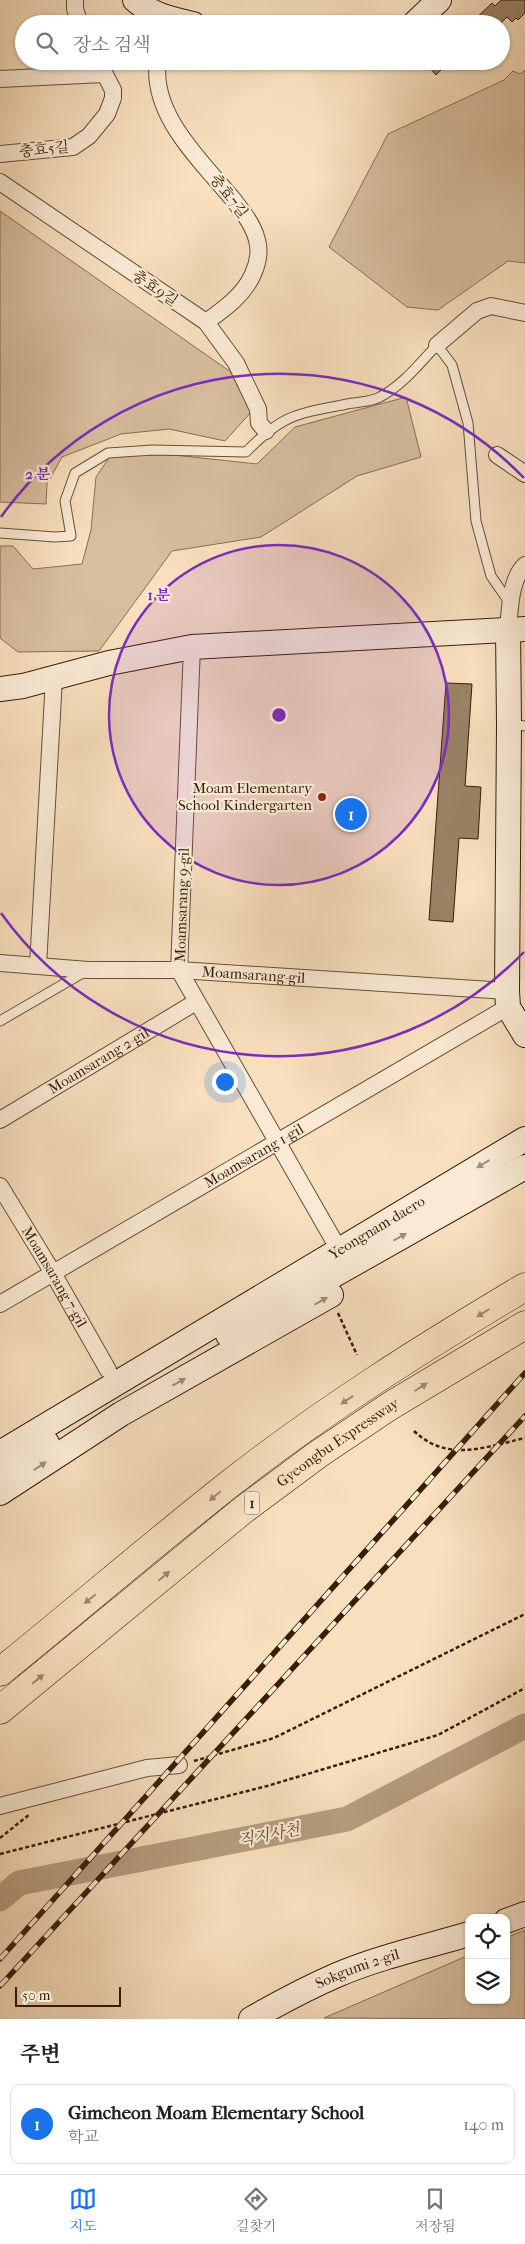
<!DOCTYPE html>
<html lang="ko">
<head>
<meta charset="utf-8">
<style>
	:root { --surface:#fff; --page:#f6f6f6; --text:#202124; --muted:#757577; --line:#e0e0e0; --accent:#1a73e8 }
	body { margin:0; font-family:"IM FELL French Canon","Noto Serif KR",serif; background:var(--page); color:var(--text) }
	.controls { position:absolute; right:15px; bottom:15px; display:grid; overflow:hidden; border-radius:10px; box-shadow:0 1px 4px #0004 }
	.controls button { width:45px; height:45px; display:grid; place-items:center; padding:0; border:0; border-bottom:1px solid var(--line); background:var(--surface); color:var(--text); font:25px sans-serif }
	.scale { position:absolute; left:15px; bottom:12px; width:106px; box-sizing:border-box; padding-left:5px; border:2px solid #371e07; border-top:0; font-size:14px; line-height:18px; white-space:nowrap; color:#371e07; -webkit-text-stroke:4px #faead5; paint-order:stroke }
	.you { position:absolute; left:224px; top:1081px; width:18px; height:18px; margin:-12px; border:4px solid #fff; border-radius:50%; background:#1a73e8; box-shadow:0 0 0 8px #1a73e833 }
	.badge { display:grid; place-items:center; width:32px; height:32px; border-radius:50%; background:var(--accent); color:#fff; font-size:16px; font-weight:700 }
	.pin { position:absolute; translate:-50% -50%; border:2px solid #fff; box-shadow:0 1px 5px #0006 }
	.list { margin:0; padding:0; list-style:none }
	h2 { display:flex; justify-content:space-between; align-items:center; height:65px; margin:0; padding:0 20px; font-size:21px }
	h2 small { font-size:16px; font-weight:400; color:var(--muted) }
	.list li { display:grid; grid-template-columns:32px 1fr auto; gap:15px; align-items:center; box-sizing:border-box; height:80px; margin:0 10px 10px; padding:0 10px; border:1px solid var(--line); border-radius:10px }
	.list b { display:block; font-size:19px; white-space:nowrap }
	.list p { margin:0; font-size:16px; white-space:nowrap; color:var(--muted) }
	.list em { font-size:16px; font-style:normal; color:var(--muted) }
	.icon { flex:none; width:28px; height:28px; fill:none; stroke:currentColor; stroke-width:2; stroke-linecap:round; stroke-linejoin:round }
	.map { position:relative; flex:none; width:525px; height:2019px; overflow:hidden }
	.search { position:absolute; background:var(--surface); box-shadow:0 1px 4px #0004; left:15px; right:15px; top:15px; height:55px; display:flex; align-items:center; gap:12px; box-sizing:border-box; padding:0 18px; border-radius:28px; color:var(--muted); font-size:19px }
	.sheet { height:155px; background:var(--surface) }
	nav { display:flex; justify-content:space-around; align-items:center; box-sizing:border-box; height:70px; border-top:1px solid var(--line); background:var(--surface); font-size:14px; color:var(--muted) }
	nav a { display:grid; justify-items:center; gap:2px }
	nav .on { color:var(--accent) }
	.map>svg:first-child { display:block }
	.green { fill:#d7be9f; stroke:#876e53 }
	.lines { fill:none; stroke-linecap:round; stroke-linejoin:round }
	.river { stroke:#b69d80; stroke-width:25 }
	.building { fill:#9b8266; stroke:#371e07 }
	.lane-casing { stroke:#674e35; stroke-width:11 }
	.street-casing { stroke:#674e35; stroke-width:18 }
	.secondary-casing { stroke:#371e07; stroke-width:26 }
	.highway-casing { stroke:#371e07; stroke-width:29 }
	.path { stroke:#371e07; stroke-width:2.5; stroke-dasharray:4 2.5; stroke-linecap:butt }
	.lane { stroke:#faead5; stroke-width:9 }
	.street { stroke:#faead5; stroke-width:16 }
	.secondary { stroke:#faead5; stroke-width:24 }
	.highway { stroke:#f8dfbe; stroke-width:28 }
	.rail-casing { stroke:#371e07; stroke-width:5.5 }
	.rail { stroke:#faead5; stroke-width:4; stroke-dasharray:11; stroke-linecap:butt }
	.oneway { fill:#a28e78 }
	.oneway2 { fill:#a1886c }
	.ring { fill:none; stroke:#7b2cbf; stroke-width:2.5 }
	.poi-dot { fill:#8f2418; stroke:#faead5; stroke-width:2 }
	.labels { text-anchor:middle; stroke-width:4.5; stroke-linejoin:round; paint-order:stroke }
	.shield { fill:#faead5; stroke:#725b45; stroke-width:1 }
	.shield-label { font-size:14px; font-weight:bold; fill:#371e07 }
	.street-label { font-size:15px; fill:#371e07; stroke:#faead5 }
	.poi-label { font-size:15px; fill:#371e07; stroke:#faead5; text-anchor:end }
	.water-label { font-size:16px; font-style:italic; fill:#634a31; stroke:#faead5 }
	.centre { fill:#7b2cbf; stroke:#faead5; stroke-width:2.5 }
	.ring-label { font-size:15px; text-anchor:middle; font-weight:bold; fill:#7b2cbf; stroke:#faead5; stroke-width:4.5; stroke-linejoin:round; paint-order:stroke }
</style>
</head>
<body>
<div class="map">
<svg width="525" height="2019" viewBox="0 0 525 2019">
	<rect width="100%" height="100%" fill="#f8dfbe"/>
	<filter id="stains"><feTurbulence type="fractalNoise" baseFrequency=".004" numOctaves="4"/><feColorMatrix values="0 0 0 0 .2 0 0 0 0 .09 0 0 0 0 .02 0 0 0 .5 -.17"/></filter>
	<radialGradient id="worn" r=".72"><stop offset=".6" stop-color="#630" stop-opacity="0"/><stop offset="1" stop-color="#630" stop-opacity=".3"/></radialGradient>
	<path class="green" d="M525,70v193l-17,-2 -70,49 -31,-3 -78,-60 59,-113 116,-54 9,-9 7,3z
		M0,211l238,166 15,33 -28,31 -56,-12 -48,5 -59,23 -15,27 -1,20 -46,-2z
		M406,397l15,60 -64,19 -96,61 -89,14 -73,100 -81,1 -18,-14v-92h13l20,23 49,-5 9,-34 5,-53 15,-22h63l83,9 38,-37z
		M525,1930v89l-201,-1 145,-63v45h37v-62z"/>
	<g class="lines">
		<path class="river" d="M0,1899l19,-16 328,-64 178,-93"/>
	</g>
	<path class="building" d="M501,0h24v13l-7,7 -2,-2 -4,4 -5,-5 -7,7h-30l22,-21 3,3z
		M424,61h26l-14,14z
		M446,683l26,1 -7,102 16,1 -3,52 -19,-1 -6,84 -24,-2z"/>
	<g class="lines">
		<g class="lane-casing">
			<path id="lane" d="M0,533l55,4 16,-1 -6,-35 10,-28 33,-20 45,-3 93,2c37,-38 50,-38 101,-48 10,-2 24,-2 33,-7 23,-12 40,-34 57,-52l15,20 16,58 8,98 15,55 20,29
				M510,724l15,2
				M0,1021l86,-50"/>
		</g>
		<g class="street-casing">
			<g id="street">
				<path d="M75,0v9l5,15"/>
				<path d="M158,61c-8,53 43,100 74,137 10,13 21,26 25,42 3,11 1,23 -4,34 -9,21 -29,35 -47,48"/>
				<path d="M0,79l104,-5"/>
				<path d="M0,154l73,-7 16,-11 18,-22 6,-16v-8l-15,-29"/>
				<path d="M0,182l206,140 30,41 22,46 1,14 7,8"/>
				<path d="M437,345l40,-34 14,-5 34,7"/>
				<path d="M497,455l28,19"/>
				<path d="M508,629c2,-19 2,-50 17,-64"/>
				<path d="M192,647l-13,323 155,271"/>
				<path id="s1" d="M0,963l88,7h91l328,21"/>
				<path d="M38,966l16,-288"/>
				<path id="s2" d="M0,1120l196,-118"/>
				<path id="s3" d="M0,1186l53,87 55,97"/>
				<path id="s4" d="M0,1304l508,-297"/>
				<path d="M0,1806l147,-38 32,-3"/>
			</g>
		</g>
		<g class="secondary-casing">
			<g id="secondary">
				<path d="M135,0c17,15 36,19 58,24"/>
				<path d="M414,24l25,-24"/>
				<path d="M508,629l1,95 -2,267 1,16 17,28"/>
				<path d="M0,689l23,-3 86,-23 83,-16 333,-18"/>
				<path d="M228,1335l297,-168"/>
				<path id="s5" d="M0,1453l525,-314"/>
				<path d="M0,1474l47,-31"/>
				<path d="M0,1493l121,-79 210,-119"/>
				<path d="M506,1921l19,-7"/>
				<path id="s6" d="M251,2019c28,-16 56,-31 86,-44 42,-18 88,-28 132,-41"/>
			</g>
		</g>
		<g class="highway-casing">
			<g id="highway">
				<path d="M0,1672c78,-63 153,-128 232,-190 92,-72 192,-135 293,-195"/>
				<path id="s7" d="M0,1710l243,-200 74,-55 73,-49 135,-81"/>
			</g>
		</g>
		<path class="path" d="M338,1313l19,42
			M414,1431c34,32 71,16 111,7
			M194,1761l80,-23 251,-124
			M0,1838l30,-24
			M0,1854l267,-68 171,-51 87,-47"/>
		<use href="#lane" class="lane"/>
		<use href="#street" class="street"/>
		<use href="#secondary" class="secondary"/>
		<use href="#highway" class="highway"/>
		<g class="rail-casing">
			<path id="rail" d="M0,1959l525,-586
				M0,1986l525,-570"/>
		</g>
		<use href="#rail" class="rail"/>
	</g>
	<defs><path id="oneway-solid" d="M-6-.8H1V-3.2L6.5 0L1 3.2V.8H-6Z" transform="scale(1.25)"/></defs>
	<g class="oneway">
		<use href="#oneway-solid" transform="translate(483 1164) rotate(149)"/>
		<use href="#oneway-solid" transform="translate(400 1237) rotate(-29)"/>
		<use href="#oneway-solid" transform="translate(321 1301) rotate(-30)"/>
		<use href="#oneway-solid" transform="translate(179 1382) rotate(-29)"/>
		<use href="#oneway-solid" transform="translate(40 1466) rotate(-33)"/>
	</g>
	<g class="oneway2">
		<use href="#oneway-solid" transform="translate(483 1313) rotate(148)"/>
		<use href="#oneway-solid" transform="translate(421 1387) rotate(-32)"/>
		<use href="#oneway-solid" transform="translate(347 1400) rotate(146)"/>
		<use href="#oneway-solid" transform="translate(215 1496) rotate(140)"/>
		<use href="#oneway-solid" transform="translate(164 1576) rotate(-40)"/>
		<use href="#oneway-solid" transform="translate(90 1599) rotate(141)"/>
		<use href="#oneway-solid" transform="translate(38 1679) rotate(-39)"/>
	</g>
	<circle cx="279" cy="715" r="170" fill="#7b2cbf" fill-opacity=".12"/>
	<g class="ring">
		<circle cx="279" cy="715" r="170"/>
		<path d="M524 952A341 341 0 0 1 1 913M1 517A341 341 0 0 1 524 478"/>
	</g>
	<circle class="poi-dot" cx="322" cy="797" r="5"/>
	<g class="labels">
		<rect class="shield" x="244.5" y="1491.5" width="15" height="23" rx="4"/>
		<g class="shield-label">
			<text x="252" y="1508">1</text>
		</g>
		<g class="street-label">
			<text transform="translate(44 149) rotate(-6)" y="5">충효5길</text>
			<text transform="translate(229 196) rotate(52)" y="5">충효7길</text>
			<text transform="translate(155 288) rotate(34)" y="5">충효9길</text>
			<text transform="translate(182 905) rotate(-88)" y="5">Moamsarang 9-gil</text>
			<text dy="5" stroke="none"><textPath href="#s1" startOffset="254">Moamsarang-gil</textPath></text>
			<text dy="5" stroke="none"><textPath href="#s2" startOffset="115">Moamsarang 2-gil</textPath></text>
			<text dy="5" stroke="none"><textPath href="#s4" startOffset="294">Moamsarang 1-gil</textPath></text>
			<text dy="5" stroke="none"><textPath href="#s5" startOffset="439">Yeongnam-daero</textPath></text>
			<text dy="5" stroke="none"><textPath href="#s3" startOffset="106">Moamsarang 7-gil</textPath></text>
			<text dy="5" stroke="none"><textPath href="#s7" startOffset="431">Gyeongbu Expressway</textPath></text>
			<text dy="5" stroke="none"><textPath href="#s6" startOffset="118">Sokgumi 2-gil</textPath></text>
		</g>
		<g class="poi-label">
			<text x="312" y="793">Moam Elementary<tspan x="312" dy="17">School Kindergarten</tspan></text>
		</g>
		<g class="water-label">
			<text transform="translate(269 1834) rotate(-11)" y="6">직지사천</text>
		</g>
	</g>
	<circle cx="279" cy="715" r="8" class="centre"/>
	<g class="ring-label">
		<text x="38" y="479">2 분</text>
		<text x="159" y="600">1 분</text>
	</g>
	<rect width="100%" height="100%" filter="url(#stains)"/>
	<rect width="100%" height="100%" fill="url(#worn)"/>
</svg>
<div class="controls">
<button><svg class="icon" aria-label="locate" viewBox="0 0 24 24"><circle cx="12" cy="12" r="6"/><path d="M12 2v4M12 18v4M2 12h4M18 12h4"/></svg></button>
<button><svg class="icon" aria-label="layers" viewBox="0 0 24 24"><path d="M12 4l9 5-9 5-9-5zM3 14l9 5 9-5"/></svg></button>
</div>
<div class="scale">50 m</div>
<div class="you"></div>
<div class="pin badge" style="left:351px;top:814px">1</div>
<div class="search"><svg class="icon" aria-label="search" viewBox="0 0 24 24"><circle cx="10" cy="10" r="6"/><path d="M15 15l6 6"/></svg>장소 검색</div>
</div>
<section class="sheet">
<h2>주변<small></small></h2>
<ul class="list">
<li><span class="badge">1</span><div><b>Gimcheon Moam Elementary School</b><p>학교</p></div><em>140 m</em></li>
</ul>
</section>
<nav>
<a class="on"><svg class="icon" aria-label="map" viewBox="0 0 24 24"><path d="M3 6l6-2 6 2 6-2v14l-6 2-6-2-6 2zM9 4v14M15 6v14"/></svg>지도</a>
<a><svg class="icon" aria-label="directions" viewBox="0 0 24 24"><path d="M12 3l9 9-9 9-9-9zM9 14v-3h6M13 9l2 2-2 2"/></svg>길찾기</a>
<a><svg class="icon" aria-label="saved" viewBox="0 0 24 24"><path d="M7 4h10v16l-5-4-5 4z"/></svg>저장됨</a>
</nav>
</body>
</html>
